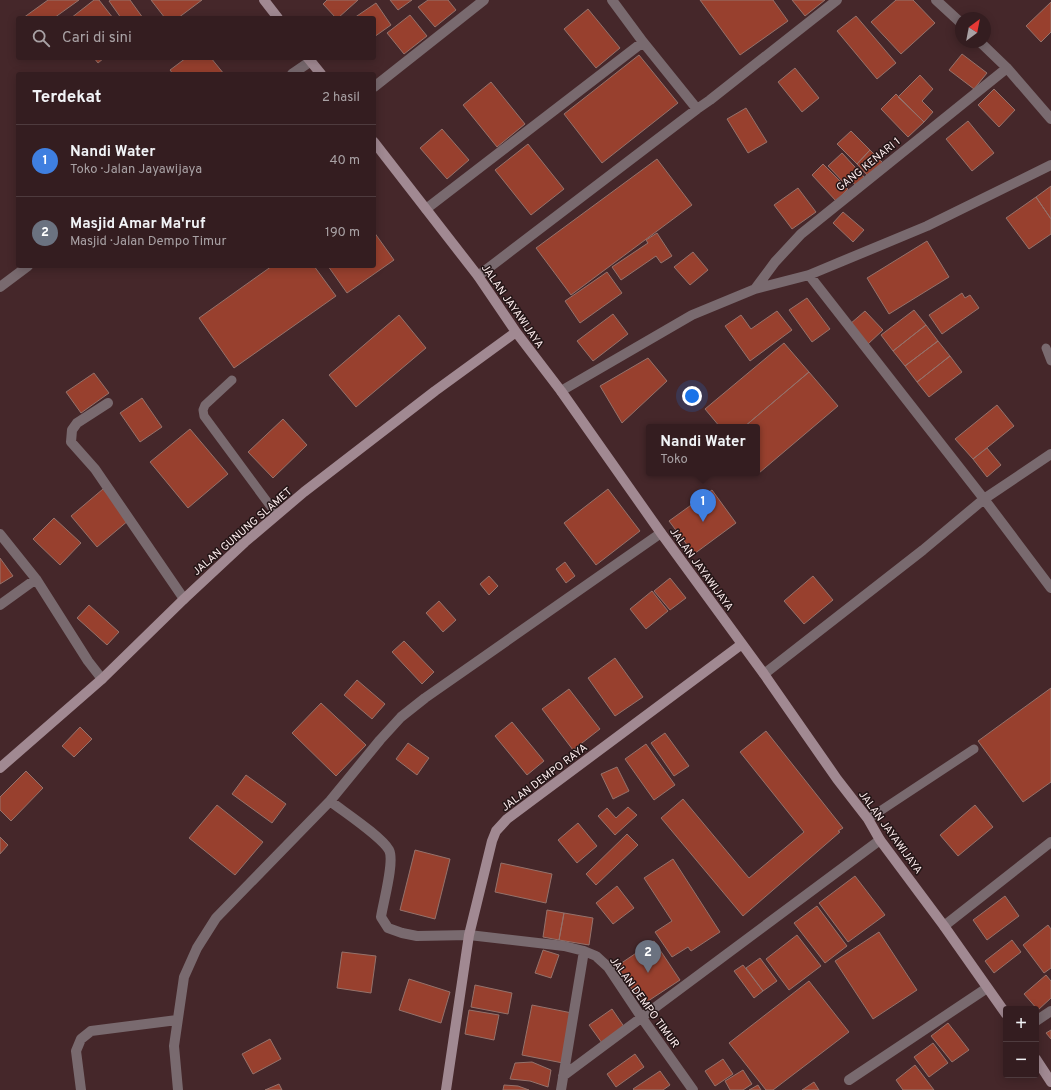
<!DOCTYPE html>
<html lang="id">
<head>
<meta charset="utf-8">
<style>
	:root { --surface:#341d20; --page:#3f2a2d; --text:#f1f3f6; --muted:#a9a2a5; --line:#4e3b3e; --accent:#bdbf43 }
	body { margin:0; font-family:Overpass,sans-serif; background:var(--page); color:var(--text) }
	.controls { position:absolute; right:12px; bottom:12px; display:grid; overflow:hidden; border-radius:4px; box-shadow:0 2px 10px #0003 }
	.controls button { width:36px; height:36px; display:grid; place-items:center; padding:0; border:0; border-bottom:1px solid var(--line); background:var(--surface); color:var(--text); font:20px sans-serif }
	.compass { position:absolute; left:955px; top:12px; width:36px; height:36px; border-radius:50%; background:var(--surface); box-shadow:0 2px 10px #0003; rotate:32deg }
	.you { position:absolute; left:692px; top:396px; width:14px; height:14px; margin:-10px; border:3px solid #fff; border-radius:50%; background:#1a73e8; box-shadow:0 0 0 6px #1a73e833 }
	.badge { display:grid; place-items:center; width:26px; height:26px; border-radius:50%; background:var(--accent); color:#fff; font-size:13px; font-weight:700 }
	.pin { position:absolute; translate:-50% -33px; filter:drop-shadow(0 1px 2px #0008) }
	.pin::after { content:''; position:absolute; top:21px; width:14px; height:12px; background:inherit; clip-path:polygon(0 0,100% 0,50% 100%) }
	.popup { position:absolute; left:646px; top:424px; width:114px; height:52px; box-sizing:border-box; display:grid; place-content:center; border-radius:4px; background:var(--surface); filter:drop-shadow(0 1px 3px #0005); font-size:13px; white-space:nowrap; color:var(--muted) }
	.popup b { font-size:15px; color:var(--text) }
	.popup::after { content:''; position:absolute; left:50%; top:100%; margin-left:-8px; border:8px solid transparent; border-top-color:var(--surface) }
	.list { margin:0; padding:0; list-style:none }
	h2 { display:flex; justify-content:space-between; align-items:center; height:52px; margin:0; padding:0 16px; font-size:17px }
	h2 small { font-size:13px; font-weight:400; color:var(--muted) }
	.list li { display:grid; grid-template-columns:26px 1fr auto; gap:12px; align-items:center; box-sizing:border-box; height:72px; padding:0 16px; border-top:1px solid var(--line) }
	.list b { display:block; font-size:15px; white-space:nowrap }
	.list p { margin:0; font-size:13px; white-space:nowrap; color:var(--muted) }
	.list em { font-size:13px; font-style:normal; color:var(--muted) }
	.icon { flex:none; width:22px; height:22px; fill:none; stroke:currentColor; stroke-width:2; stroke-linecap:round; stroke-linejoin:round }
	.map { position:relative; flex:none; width:1051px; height:1090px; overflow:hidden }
	.search { position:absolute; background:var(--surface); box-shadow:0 2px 10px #0003; left:16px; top:16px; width:360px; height:44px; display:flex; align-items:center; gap:10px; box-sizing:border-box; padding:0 14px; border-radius:4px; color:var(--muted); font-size:15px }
	.panel { position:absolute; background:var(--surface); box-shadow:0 2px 10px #0003; left:16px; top:72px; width:360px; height:196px; border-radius:4px }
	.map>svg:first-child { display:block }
	.building { fill:#98402e; stroke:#95726b }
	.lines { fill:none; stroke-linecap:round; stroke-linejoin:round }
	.lane { stroke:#796a6f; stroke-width:9 }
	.street { stroke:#796a6f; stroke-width:10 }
	.secondary { stroke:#a18992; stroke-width:10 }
	.labels { text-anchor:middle; stroke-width:3; stroke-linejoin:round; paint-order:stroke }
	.street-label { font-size:11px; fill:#feedee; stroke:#231516 }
</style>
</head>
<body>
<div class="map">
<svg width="1051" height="1090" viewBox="0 0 1051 1090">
	<rect width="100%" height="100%" fill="#45272a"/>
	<path class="building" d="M48,0h31l-25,18h-31z
		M94,0h5l14,18h-42z
		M111,0h19l13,18h-22l-12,-17z
		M151,0h51l-24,18h-13z
		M327,0h31l-20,18h-2l-13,-14z
		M390,0h22l-14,10z
		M428,0h20l8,10 -21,17 -17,-20z
		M700,0h73l15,21 -48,34z
		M792,0h33l-20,16z
		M896,0h17l22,23 -34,31 -30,-32z
		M1051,2v30l-10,10 -15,-16z
		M376,3l15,22 -17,12v-19h-20z
		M588,9l32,39 -24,20 -32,-39z
		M410,15l17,21 -23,18 -17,-21z
		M856,16l40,47 -19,16 -40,-48z
		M962,54l25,19 -13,16 -25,-19z
		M639,55l39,48 -76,60 -38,-49z
		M94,58h10l-6,5z
		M186,58h25l13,16h-51l-3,-4z
		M795,68l24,30 -17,14 -24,-30z
		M920,75l13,14 -11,12 11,11 -9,10 -26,-25z
		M491,82l34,42 -28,23 -34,-42z
		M994,89l21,21 -16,17 -21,-22z
		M896,94l28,28 -16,15 -27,-28z
		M746,108l21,34 -19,11 -21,-34z
		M968,121l26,32 -22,18 -26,-32z
		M442,129l27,31 -22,19 -27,-31z
		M851,131l19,19 -13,14 -20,-20z
		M528,144l36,45 -33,26 -36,-45z
		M870,150l13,13 -14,14 -12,-13z
		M842,153l23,25 -9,8 -4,-5 -5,5 -19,-20z
		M657,159l35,46 -121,90 -35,-47z
		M823,164l25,25 -12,12 -24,-26z
		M1051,186v33l-15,-22z
		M798,188l18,24 -24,17 -18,-24z
		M1036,197l15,22v15l-22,15 -23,-31z
		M843,212l21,18 -11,12 -20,-19z
		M374,232l20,28 -47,33 -19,-27h46z
		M657,233l15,23 -11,7 -5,-7 -35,24 -9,-13 36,-24 -2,-3z
		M927,241l22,36 -60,37 -22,-36z
		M693,252l15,18 -18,15 -16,-18z
		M272,266h42l22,30 -102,72 -35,-50z
		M607,272l15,21 -42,30 -15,-22z
		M962,293l3,5 5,-3 9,13 -37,26 -13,-19z
		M807,298l23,31 -18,13 -23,-32z
		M914,310l12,15 -33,26 -12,-16z
		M777,311l15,19 -42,31 -25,-35 16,-11 10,14z
		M865,311l18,19 -15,14 -18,-20z
		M613,314l15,20 -35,27 -16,-20z
		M399,315l27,33 -70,59 -27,-32z
		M926,325l12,16 -33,25 -12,-15z
		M938,341l12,15 -33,26 -12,-16z
		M784,343l25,29 -65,55h-24l-15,-18z
		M950,356l12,16 -33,25 -12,-15z
		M648,358l19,23 -45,42 -22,-37z
		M809,372l29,34 -79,67 -2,-3v-43h-13z
		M94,373l15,20 -28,20 -15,-21z
		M142,398l20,29 -22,15 -20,-29z
		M997,405l17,21 -41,33 -18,-20z
		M283,419l24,26 -34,33 -25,-26z
		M190,429l38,45 -40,34 -38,-46z
		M987,448l14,17 -14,12 -14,-18z
		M103,489l26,31 -32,27 -26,-31z
		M608,489l32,42 -44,34 -32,-42z
		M712,490l24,33 -42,31 -25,-33z
		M54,518l27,25 -21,22 -27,-26z
		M0,558l13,18 -13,8z
		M565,562l10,14 -9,7 -10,-14z
		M489,576l9,10 -9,9 -9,-11z
		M813,576l20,24 -29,24 -20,-23z
		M670,578l16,20 -16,12 -16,-19z
		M652,591l16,20 -22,18 -16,-20z
		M439,601l17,19 -13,12 -17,-19z
		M89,605l30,27 -12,13 -30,-27z
		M404,641l30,31 -12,12 -30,-32z
		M615,658l28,39 -28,19 -27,-38z
		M357,680l28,24 -13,15 -28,-24z
		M1051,688v94l-28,20 -45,-61z
		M569,689l31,40 -27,21 -31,-41z
		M321,703l45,42 -30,31 -44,-43z
		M512,722l32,39 -17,14 -32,-39z
		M80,727l12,12 -18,18 -12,-11z
		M766,731l77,97 -5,3 2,1 -97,84 -82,-98 22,-19 66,79 55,-46 -64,-80z
		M665,733l24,33 -15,10 -23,-33z
		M408,743l21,15 -12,17 -21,-16z
		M646,744l29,41 -21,15 -29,-41z
		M617,767l12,24 -16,8 -12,-25z
		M26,771l17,17 -32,33 -11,-11v-13z
		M246,775l40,29 -14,19 -40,-29z
		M217,805l46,37 -28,33 -46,-37z
		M975,805l18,22 -35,29 -18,-21z
		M628,807l9,8 -22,20 -17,-19 9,-8 9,10z
		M578,823l19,23 -20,17 -19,-23z
		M627,834l11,11 -42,40 -10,-11z
		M0,837l8,8 -8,9z
		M415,850l35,9 -15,60 -35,-9z
		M673,859l47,73 -29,19 -3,-4 -16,10 -17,-25 17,-11 -28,-43z
		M501,863l51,11 -6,29 -51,-11z
		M855,876l30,39 -37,27 -29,-39z
		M617,886l17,22 -21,16 -17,-21z
		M1005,896l14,20 -32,24 -14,-20z
		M817,906l30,40 -22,17 -31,-40z
		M547,910l17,3 -5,27 -16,-3z
		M564,913l29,5 -4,27 -30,-5z
		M1048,925l3,4v39l-7,5 -21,-28z
		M879,932l38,58 -44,29 -38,-58z
		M797,935l24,31 -32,24 -23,-31z
		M1012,940l9,12 -27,21 -9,-12z
		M654,941l26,39 -38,25 -25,-39z
		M543,950l16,5 -8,23 -16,-5z
		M342,952l34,4 -5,37 -34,-5z
		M760,958l17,23 -14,10 -17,-23z
		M743,965l20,26 -9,7 -20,-27z
		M1046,975l5,6v17l-13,12 -14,-16z
		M409,979l41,13 -9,31 -42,-13z
		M809,981l40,51 -76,58h-7l-37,-47z
		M475,985l37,8 -4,21 -37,-7z
		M532,1005l40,8 -9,50 -41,-8z
		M612,1009l13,19 -23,15 -13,-18z
		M469,1010l30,5 -5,25 -29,-6z
		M948,1023l21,27 -17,12 -21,-26z
		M1051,1030v9l-5,-6z
		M270,1039l11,20 -28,15 -11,-20z
		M933,1043l15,20 -19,14 -15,-20z
		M635,1054l9,13 -28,20 -9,-13z
		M723,1059l10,15 -18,12 -10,-15z
		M532,1062l19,8 -3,17 -18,-6 -20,-2 5,-16z
		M915,1065l19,25h-31l-7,-10z
		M743,1070l9,14 -9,6h-13l-5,-9z
		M660,1071l10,14 -7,5h-29l-1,-1z
		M814,1082l5,8h-17z
		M279,1084l3,6h-17z
		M504,1085l14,1 11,4h-26z
		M758,1085l3,5h-12z"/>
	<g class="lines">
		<path class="lane" d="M1046,348l5,13
			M232,380l-27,25 -2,5 1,6 73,99
			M868,819l106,-70"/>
		<path class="street" d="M612,0l31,42 54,67
			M936,0l25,23
			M980,42l27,26 44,51
			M292,74l19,-13
			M374,87l110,-87
			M426,209l217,-167
			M478,276l219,-167 13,-9 127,-100
			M0,287l28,-21
			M755,289l20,-27 26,-28 206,-166
			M561,391l131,-76 63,-26 54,-14 118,-49 124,-61
			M108,403l-31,20 -5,7 -1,12 24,27 89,130
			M1051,454l-67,45 67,89
			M0,534l36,45 52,82 14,18
			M0,605l36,-26
			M764,674l159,-124 61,-51 -175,-224
			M330,801c14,11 51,35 59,49 6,11 -6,53 -8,67l7,11 14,5 15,3 52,-1 95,11 20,5 12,5 12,11 34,51 51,72
			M944,926l107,-84
			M1036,1021l15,-10
			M563,1076l317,-236
			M849,1080l138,-92
			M81,1090l-5,-39 5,-12 10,-8 86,-11
			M178,1090l-4,-44 10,-69 13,-29 19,-30 114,-117 50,-61 21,-23 24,-19 236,-165
			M561,1090l23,-139"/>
		<path class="secondary" d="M264,0l14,18
			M308,58l13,16
			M374,142l104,134 38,56 45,59 100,142 103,141 73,105 31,40 12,21 64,86 62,88
			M0,768l102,-89 82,-80 61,-57 59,-50 131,-101 81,-59
			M1036,1059l15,23
			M446,1090l23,-155 23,-94 4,-10 11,-12 235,-175"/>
	</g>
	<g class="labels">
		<g class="street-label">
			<text transform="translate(868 164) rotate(-39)" y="4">GANG KENARI 1</text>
			<text transform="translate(513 306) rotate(55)" y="4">JALAN JAYAWIJAYA</text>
			<text transform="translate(242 531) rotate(-41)" y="4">JALAN GUNUNG SLAMET</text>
			<text transform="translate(702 569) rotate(54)" y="4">JALAN JAYAWIJAYA</text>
			<text transform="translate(544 777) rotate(-37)" y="4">JALAN DEMPO RAYA</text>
			<text transform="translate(891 832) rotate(54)" y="4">JALAN JAYAWIJAYA</text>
			<text transform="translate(645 1002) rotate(54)" y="4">JALAN DEMPO TIMUR</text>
		</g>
	</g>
</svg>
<div class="controls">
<button>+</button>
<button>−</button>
</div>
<svg class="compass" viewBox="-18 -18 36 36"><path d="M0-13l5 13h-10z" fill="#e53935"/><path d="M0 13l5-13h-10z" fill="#a9a2a5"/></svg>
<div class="you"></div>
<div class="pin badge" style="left:703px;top:522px;background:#3f7fe0">1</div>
<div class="popup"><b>Nandi Water</b>Toko</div>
<div class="pin badge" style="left:648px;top:973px;background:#6b7280">2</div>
<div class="search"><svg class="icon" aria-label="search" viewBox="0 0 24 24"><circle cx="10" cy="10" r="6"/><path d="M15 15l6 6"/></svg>Cari di sini</div>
<section class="panel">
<h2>Terdekat<small>2 hasil</small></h2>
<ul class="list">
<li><span class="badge" style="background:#3f7fe0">1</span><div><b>Nandi Water</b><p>Toko · Jalan Jayawijaya</p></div><em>40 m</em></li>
<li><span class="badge" style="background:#6b7280">2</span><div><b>Masjid Amar Ma'ruf</b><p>Masjid · Jalan Dempo Timur</p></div><em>190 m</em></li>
</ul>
</section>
</div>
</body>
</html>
